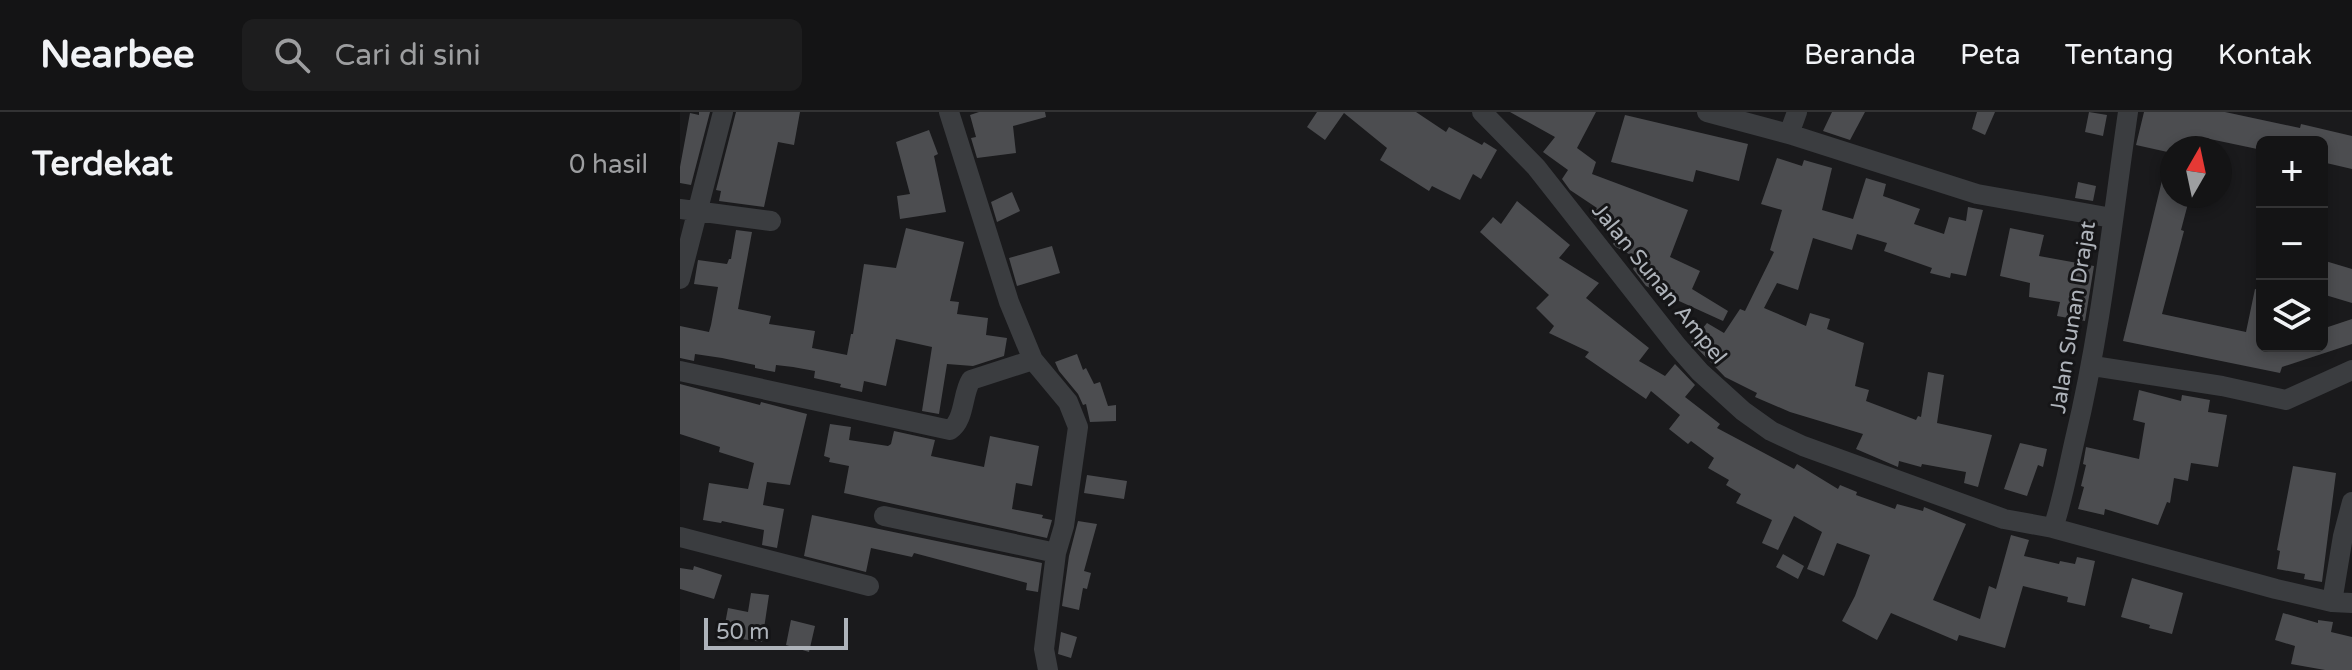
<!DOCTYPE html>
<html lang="id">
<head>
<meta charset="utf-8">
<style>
	:root { --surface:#141415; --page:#1d1d1e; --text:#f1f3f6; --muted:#9d9ea0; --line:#333334 }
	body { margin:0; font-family:"Varela Round",sans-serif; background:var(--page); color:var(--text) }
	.controls { position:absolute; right:24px; top:24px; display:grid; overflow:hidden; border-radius:12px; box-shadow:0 4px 12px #0003 }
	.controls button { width:72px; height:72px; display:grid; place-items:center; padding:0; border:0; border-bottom:2px solid var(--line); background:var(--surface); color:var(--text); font:40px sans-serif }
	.compass { position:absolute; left:1480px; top:24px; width:72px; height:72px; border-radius:50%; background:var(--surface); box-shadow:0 4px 12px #0003; rotate:9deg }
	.scale { position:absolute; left:24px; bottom:20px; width:144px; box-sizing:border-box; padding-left:8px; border:4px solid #aeb3ba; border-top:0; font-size:22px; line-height:28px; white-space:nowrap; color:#aeb3ba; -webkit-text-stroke:6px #151517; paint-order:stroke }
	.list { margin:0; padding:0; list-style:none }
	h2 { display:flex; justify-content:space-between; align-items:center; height:104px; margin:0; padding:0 32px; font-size:34px }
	h2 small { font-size:26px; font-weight:400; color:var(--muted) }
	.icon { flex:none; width:44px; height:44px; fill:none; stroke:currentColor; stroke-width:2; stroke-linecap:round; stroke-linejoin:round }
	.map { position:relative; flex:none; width:1672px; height:558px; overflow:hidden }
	header { display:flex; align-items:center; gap:48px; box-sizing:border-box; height:112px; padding:0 40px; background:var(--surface); border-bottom:2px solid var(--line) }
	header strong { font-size:38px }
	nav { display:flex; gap:44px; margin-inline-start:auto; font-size:28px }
	.search { width:560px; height:72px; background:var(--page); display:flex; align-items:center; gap:20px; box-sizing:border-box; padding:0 28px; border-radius:12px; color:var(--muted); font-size:30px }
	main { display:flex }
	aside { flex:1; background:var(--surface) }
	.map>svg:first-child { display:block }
	.building { fill:#4c4d50 }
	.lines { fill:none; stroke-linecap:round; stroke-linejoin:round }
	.minor { stroke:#3b3d40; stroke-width:20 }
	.labels { text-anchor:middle; stroke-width:6; stroke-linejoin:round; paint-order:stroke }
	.street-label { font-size:22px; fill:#aeb3ba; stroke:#151517 }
</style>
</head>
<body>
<header>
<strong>Nearbee</strong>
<div class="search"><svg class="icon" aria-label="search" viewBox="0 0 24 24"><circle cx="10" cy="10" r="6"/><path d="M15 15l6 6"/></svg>Cari di sini</div>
<nav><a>Beranda</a><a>Peta</a><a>Tentang</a><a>Kontak</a></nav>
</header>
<main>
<aside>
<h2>Terdekat<small>0 hasil</small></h2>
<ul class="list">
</ul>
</aside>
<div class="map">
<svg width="1672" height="558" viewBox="0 0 1672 558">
	<rect width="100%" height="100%" fill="#1a1a1c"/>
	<path class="building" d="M19,0h11l-19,73 -11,-2v-16l10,-54 9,2z
		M56,0h64l-6,33 -16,-3 -14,65 -45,-6 2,-10 -5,-1z
		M299,0h66l1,5 -33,9 3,27 -39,5 -6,-20 5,-1 -6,-22z
		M637,0h99l30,20 3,-5 33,18 2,-3 13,8 -16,29 -8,-5 -13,26 -28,-14 -3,5 -49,-31 7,-12 -43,-35 -19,27 -18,-13z
		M830,0h86l-19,36 19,14 -4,12 96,36 -18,47 30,14 -8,18 36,22 -5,10 -77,-35 -13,-17 5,-10 -22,-12 -3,-3 4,-8 -26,-20 6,-8 -27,-18 -8,-11 6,-9 -25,-18 12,-15z
		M1152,0h33l-15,28 -27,-9z
		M1297,0h18l-10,23 -13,-6z
		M1409,0l18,3 -4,21 -18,-4z
		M1464,0h81l75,16 1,-4 51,12v33l-30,-7v-20h-60v8l-57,-12 -2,10h-31v5l-36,-8z
		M945,3l123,29 -9,37 -43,-11 -3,12 -82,-20z
		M249,18l9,24 -4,2 12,56 -46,7 -3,-23 13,-2 -14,-52z
		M1097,46l25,8 2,-6 28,8 -10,42 31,9 13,-41 20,6 -3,12 37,13 -6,15 30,10 5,-17 17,4 2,-14 15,3 -17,66 -15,-3 -1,5 -20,-5 2,-5 -48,-17 3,-8 -30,-9 -5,16 -39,-12 -15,52 -21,-7 -13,25 42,18 4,-13 20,6 -3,10 37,14 -9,43 14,4 -3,11 50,19 2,-4 3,1 7,-45 16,3 -7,48 55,12 -14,52 -14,-4 2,-11 -44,-8 -1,3 -22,-6 -1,6 -42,-18 7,-15 -73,-22 -35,-15 2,-4 -32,-16 -34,-35 16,-19 17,10 16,-24 5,2 29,-59 -4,-2 12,-40 -21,-6z
		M1486,52l6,1v31h18l-9,34 3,1 -22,83 84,18 9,-43 7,1v56h60v-17l30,-10v25l-70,23 -2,6 -157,-32z
		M1398,70l18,4 -3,15 -18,-3z
		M332,80l8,19 -23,11 -6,-20z
		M837,89l53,44 -11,13 40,25 -13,15 63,50 -10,13 26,15 10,-12 20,21 -10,12 35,27 -3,4 77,41 3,-5 41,25 2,-4 17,7 -1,3 39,14 2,-5 26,7 1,-4 42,17 -33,76 47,19 9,-33 7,3 15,-54 18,5 -5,16 35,8 1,-3 15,3 2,-7 18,4 -10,45 -18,-4 1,-5 -45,-11 -18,62 -46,-13 -2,6 -66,-28 -14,27 -35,-19 13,-25 15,-41 -33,-12 -13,33 -17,-7 15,-37 -28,-16 -16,34 -16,-7 10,-23 -36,-17 5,-9 -15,-9 3,-5 -21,-12 6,-10 -23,-17 -3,3 -19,-15 11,-14 -29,-24 -5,8 -61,-42 4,-5 -40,-19 5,-7 -18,-18 13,-13 -69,-63 13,-15 8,7z
		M226,116l58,14 -14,59 9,1 -2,12 31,4 -2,17 21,3 -3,18 -31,10 -26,-2 -8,50 -17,-3 10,-64 -36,-8 -10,47 -22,-5 -2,11 -22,-5 1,-3 -27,-6 1,-7 -22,-4 -17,-2 -1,7 -20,-4v-3l-33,-7 -27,-4 -1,7 -14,-3v-32l29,6 2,-7 7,-38 -24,-3 4,-24 29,4 2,-5h2l5,-29 16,2 -14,77 33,7 -2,8 46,7 -3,17 35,7 4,-21h2l11,-70 32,4z
		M1330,116l34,7 -5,21 55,10 -9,55 -28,-5 3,-14 -31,-5 1,-14 -30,-7z
		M372,134l8,27 -43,13 -8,-28z
		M1642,148l30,9v34l-30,-9z
		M397,242l6,16 3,-2 8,16 6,-2 8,24 8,-1v16l-26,1 -4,-18 -3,1 -5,-11 -19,-23 -4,-9z
		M0,272l80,21 1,-3 46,12 -17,71 -23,-3 -4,23 21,4 -7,39 -15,-3 2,-15 -42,-9 -1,2 -18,-3 6,-37 39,6 6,-26 -35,-11 1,-5 -40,-13z
		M1459,278l42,11 1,-6 28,5 -2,12 19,3 -9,52 -27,-4 -3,18 -14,-3 -4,25 -3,-1 -9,23 -53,-16 -1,6 -26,-6 6,-22 -3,-1 5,-21 -3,-1 3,-17 53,12 6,-36 -12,-3z
		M150,312l21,3 -2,13 39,6 3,-2 3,-13 41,9 -4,16 53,11 6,-31 49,10 -7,40 -16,-3 -4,26 31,6 -1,3 10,2 -5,18 -203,-45 5,-27 -20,-4 1,-4 -6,-2z
		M1340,331l27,6 -4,18 -5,-2 -11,31 -23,-7z
		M1613,354l43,7 -14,109 -18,-3 1,-5 -28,-5 3,-18 -3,-1z
		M407,363l40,6 -3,18 -40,-6z
		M132,403l230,48 -4,29 -12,-2 1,-7 -113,-30 -2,4 -41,-9 -5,24 -62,-16z
		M398,409l19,3 -13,47 7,2 -4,16 -4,-1 -4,22 -17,-4 7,-50z
		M1103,442l21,12 -6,13 -22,-12z
		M14,454l28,9 -8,24 -34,-10v-21l13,2z
		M1452,466l51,15 -11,41 -23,-6 1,-3 -29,-8z
		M71,481l18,2 -7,47 -20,-3 2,-12 -19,-3 3,-16 20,4z
		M1603,501l35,10v-3l15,2 -2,10 21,5v33h-27l-34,-6 4,-18 -20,-6z
		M111,508l24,6 -6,26 -23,-7z
		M381,520l16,5 -6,21 -13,-4z"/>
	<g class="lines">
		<path class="minor" d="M269,0l60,190 24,58 35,42 10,25 -14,99 -8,27 -12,96 4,21
			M802,0l54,55 141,179 23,26 43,39 28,20 32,15 201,73 49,9 223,61 56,13 20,1
			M1027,0l82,22 188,60 135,24
			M1109,22l8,-22
			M0,97l91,12
			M0,167l43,-167
			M1413,254l129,20 64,14 66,-30
			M0,259l270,59c15,-10 12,-36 21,-50l62,-20
			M204,404l172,37
			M1373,416c10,-29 15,-59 22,-89 26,-108 37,-217 53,-327
			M0,425l189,49
			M1652,490l11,-66 9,-34"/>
	</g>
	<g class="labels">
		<g class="street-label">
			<text transform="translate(980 171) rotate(51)" y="8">Jalan Sunan Ampel</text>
			<text transform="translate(1392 205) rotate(-81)" y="8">Jalan Sunan Drajat</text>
		</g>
	</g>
</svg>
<div class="controls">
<button>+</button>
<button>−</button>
<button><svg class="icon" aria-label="layers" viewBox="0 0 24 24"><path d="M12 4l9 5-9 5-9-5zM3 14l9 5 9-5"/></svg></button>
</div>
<svg class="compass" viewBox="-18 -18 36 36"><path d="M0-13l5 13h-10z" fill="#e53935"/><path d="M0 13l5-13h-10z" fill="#9d9ea0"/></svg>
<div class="scale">50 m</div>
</div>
</main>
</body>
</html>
